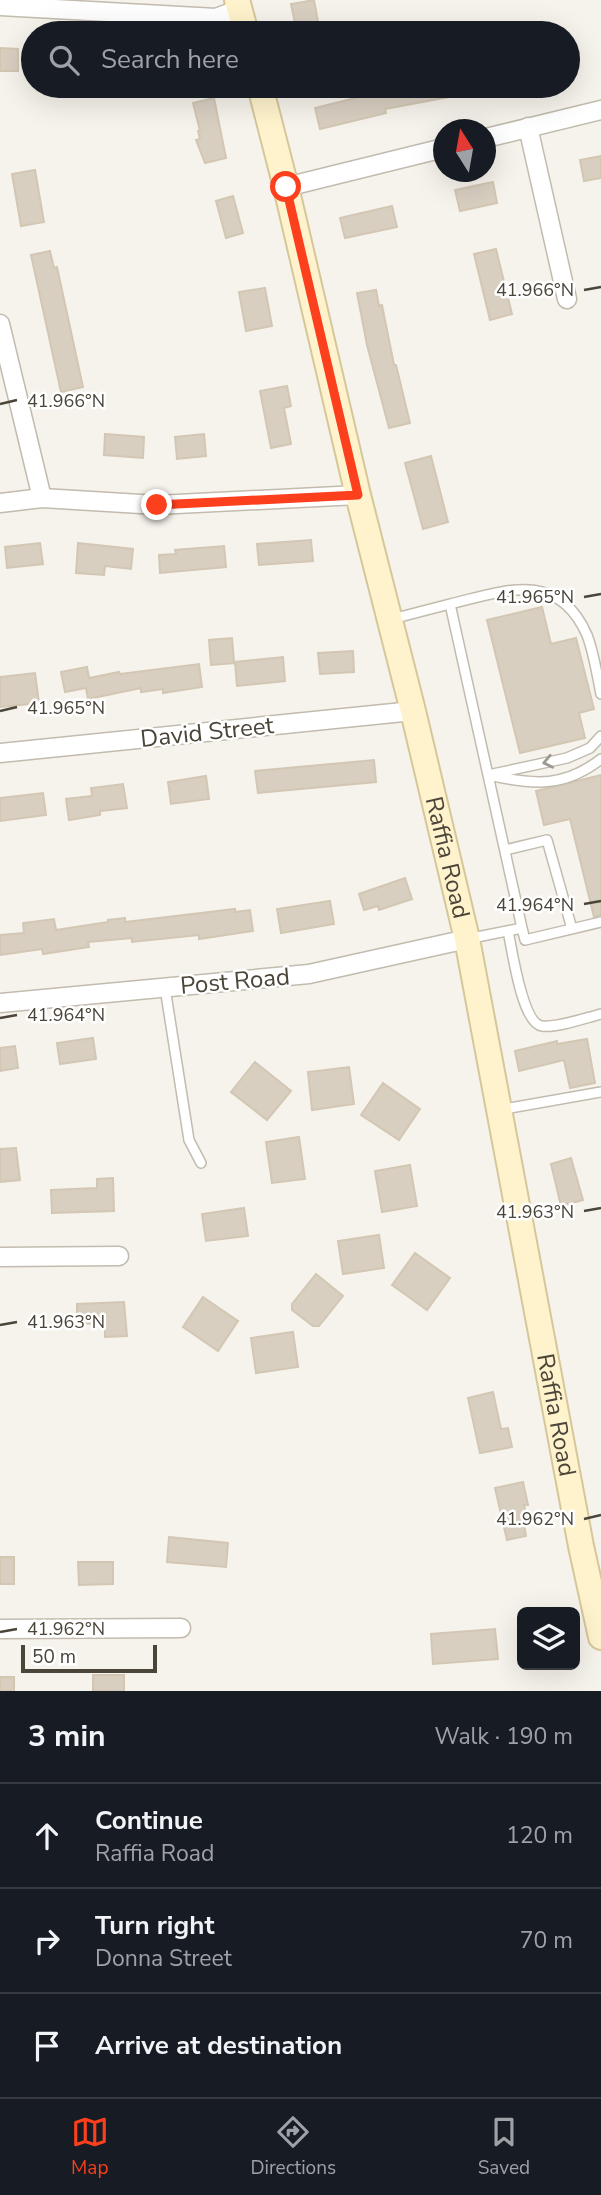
<!DOCTYPE html>
<html lang="en">
<head>
<meta charset="utf-8">
<style>
	:root { --surface:#171b24; --page:#242831; --text:#f1f3f6; --muted:#9ea1a6; --line:#363941; --accent:#fc3f1d }
	body { margin:0; font-family:"Nunito Sans",sans-serif; background:var(--page); color:var(--text) }
	.controls { position:absolute; right:21px; bottom:21px; display:grid; overflow:hidden; border-radius:10px; box-shadow:0 7px 28px #0002 }
	.controls button { width:63px; height:63px; display:grid; place-items:center; padding:0; border:0; border-bottom:2px solid var(--line); background:var(--surface); color:var(--text); font:35px sans-serif }
	.compass { position:absolute; left:433px; top:119px; width:63px; height:63px; border-radius:50%; background:var(--surface); box-shadow:0 7px 28px #0002; rotate:349deg }
	.scale { position:absolute; left:21px; bottom:18px; width:136px; box-sizing:border-box; padding-left:7px; border:4px solid #4b4439; border-top:0; font-size:19px; line-height:24px; white-space:nowrap; color:#4b4439; -webkit-text-stroke:5px #fff; paint-order:stroke }
	.stop { position:absolute; width:21px; height:21px; margin:-16px; border:5px solid #fc3f1d; border-radius:50%; background:#fff }
	.stop.end { background:#fc3f1d; border-color:#fff; box-shadow:0 2px 7px #0008 }
	.list { margin:0; padding:0; list-style:none }
	h2 { display:flex; justify-content:space-between; align-items:center; height:91px; margin:0; padding:0 28px; font-size:30px }
	h2 small { font-size:23px; font-weight:400; color:var(--muted) }
	.list li { display:grid; grid-template-columns:46px 1fr auto; gap:21px; align-items:center; box-sizing:border-box; height:105px; padding:0 28px; border-top:2px solid var(--line) }
	.list b { display:block; font-size:26px; white-space:nowrap }
	.list p { margin:0; font-size:23px; white-space:nowrap; color:var(--muted) }
	.list em { font-size:23px; font-style:normal; color:var(--muted) }
	.icon { flex:none; width:38px; height:38px; fill:none; stroke:currentColor; stroke-width:2; stroke-linecap:round; stroke-linejoin:round }
	.map { position:relative; flex:none; width:601px; height:1691px; overflow:hidden }
	.search { position:absolute; background:var(--surface); box-shadow:0 7px 28px #0002; left:21px; right:21px; top:21px; height:77px; display:flex; align-items:center; gap:18px; box-sizing:border-box; padding:0 24px; border-radius:38px; color:var(--muted); font-size:26px }
	.sheet { height:406px; background:var(--surface) }
	nav { display:flex; justify-content:space-around; align-items:center; box-sizing:border-box; height:98px; border-top:2px solid var(--line); background:var(--surface); font-size:19px; color:var(--muted) }
	nav a { display:grid; justify-items:center; gap:4px }
	nav .on { color:var(--accent) }
	.map>svg:first-child { display:block }
	.building { fill:#d8cfc1; stroke:#d3c7b4; stroke-width:2 }
	.lines { fill:none; stroke-linecap:round; stroke-linejoin:round }
	.service-casing { stroke:#c2bbae; stroke-width:12 }
	.minor-casing { stroke:#c2bbae; stroke-width:21 }
	.secondary-casing { stroke:#d6c79b; stroke-width:28 }
	.service { stroke:#fff; stroke-width:9 }
	.minor { stroke:#fff; stroke-width:18 }
	.secondary { stroke:#fff3cd; stroke-width:24 }
	.oneway { stroke:#9c9892 }
	.route { stroke:#fc3f1d; stroke-width:9 }
	.ticks { fill:none; stroke:#4b4439; stroke-width:2.5 }
	.labels { text-anchor:middle; stroke-width:5; stroke-linejoin:round; paint-order:stroke }
	.street-label { font-size:24px; fill:#4b4439; stroke:#fff }
	.ticks-label { font-size:18px; text-anchor:middle; fill:#4b4439; stroke:#fff; stroke-width:5; stroke-linejoin:round; paint-order:stroke }
</style>
</head>
<body>
<div class="map">
<svg width="601" height="1691" viewBox="0 0 601 1691">
	<rect width="100%" height="100%" fill="#f6f3ec"/>
	<path class="building" d="M314,0l6,33h-23l-6,-29z
		M0,48l18,1v22h-18z
		M404,86h66l1,7 -86,16 1,4 -66,16 -5,-21z
		M214,98l12,60 -21,5 -9,-23 4,-1 -2,-8h2l-7,-28z
		M601,156v22l-17,3 -4,-21z
		M35,170l9,52 -23,4 -9,-52z
		M493,182l4,21 -37,8 -5,-21z
		M233,196l10,37 -17,5 -10,-37z
		M392,206l5,21 -52,11 -5,-20z
		M496,249l16,65 -22,6 -16,-66z
		M50,251l4,17 3,-1 26,120 -22,5 -30,-137z
		M265,288l7,38 -26,5 -7,-39z
		M376,290l3,16 3,-1 12,60h2l14,58 -21,5 -22,-83 -10,-52z
		M287,386l4,20 -7,2 7,36 -20,4 -11,-57z
		M105,434l39,3 -1,21 -39,-3z
		M204,434l2,22 -29,3 -2,-22z
		M431,456l17,66 -25,7 -18,-66z
		M311,540l2,21 -54,4 -2,-21z
		M40,543l3,21 -36,4 -2,-21z
		M78,543l55,6 -2,20 -26,-3 -1,9 -28,-2z
		M224,546l2,21 -66,6 -1,-18 17,-1 -1,-4z
		M542,607l9,37 25,-6 18,71 -15,4 6,25 -65,15 -33,-133z
		M232,638l2,24 49,-5 2,24 -48,5 -2,-23 -24,2 -2,-25z
		M353,651l1,21 -34,2 -2,-21z
		M199,664l3,23 -39,6v-4l-22,3v-4l-53,11 -2,-11 -21,4 -4,-20 26,-5 2,11 30,-6 1,2z
		M35,673l4,30 -39,4v-30z
		M374,760l2,22 -118,11 -3,-22z
		M601,775v140l-7,2 -24,-98 -26,6 -8,-34z
		M206,776l3,23 -38,5 -3,-22z
		M123,784l4,24 -27,3v4l-31,5 -3,-21 26,-3 -1,-8z
		M43,793l3,22 -46,6v-23z
		M405,878l7,21 -33,11 -1,-4 -14,4 -5,-16z
		M330,901l4,23 -53,9 -4,-24z
		M235,909v3l15,-2 3,21 -54,8v-4l-67,7v-4l-44,4 1,5 -46,7 -1,-5 -42,6v-20l24,-2 -1,-10 31,-4 2,11 52,-8v-2l17,-2v4z
		M93,1038l3,21 -36,5 -3,-21z
		M587,1039l8,44 -25,5 -6,-28 -45,11 -4,-20 42,-10v3z
		M15,1046l3,22 -18,3v-23z
		M255,1062l36,29 -24,29 -36,-28z
		M349,1067l5,37 -42,6 -4,-38z
		M383,1083l37,26 -21,31 -38,-25z
		M299,1137l6,42 -33,4 -6,-41z
		M16,1148l4,32 -20,2v-33z
		M571,1158l12,42 -22,6 -10,-42z
		M410,1165l7,41 -35,6 -7,-41z
		M113,1178l1,33 -62,2 -1,-23 46,-2v-9z
		M244,1208l4,28 -42,5 -4,-27z
		M379,1235l5,33 -41,6 -5,-33z
		M415,1253l35,25 -23,32 -35,-25z
		M316,1274l27,22 -24,30h-6l-21,-16v-6z
		M203,1297l35,24 -20,30 -35,-24z
		M124,1302l3,34 -22,1v-14l-28,1v-20z
		M293,1332l5,35 -42,6 -5,-35z
		M493,1392l8,37 7,-1 4,19 -32,6 -12,-55z
		M523,1482l5,23h-4l3,12 -4,1 3,18 -19,4 -12,-52z
		M169,1537l59,6 -2,24 -59,-5z
		M0,1557h14v27h-14z
		M78,1562h35v22l-34,1z
		M495,1629l3,30 -65,5 -2,-30z
		M93,1675h31v16h-31z
		M0,1677h14v14h-14z"/>
	<g class="lines">
		<g class="service-casing">
			<path id="service" d="M450,604c54,-13 108,-35 137,31 7,18 10,40 14,59
				M392,619l58,-15 72,324 -55,11
				M488,775l79,-17 23,-10 11,-12
				M493,776c42,9 72,11 108,-17
				M505,850l42,-10 25,89
				M522,928l3,12 76,-18
				M508,931c4,18 14,93 34,95 15,2 43,-8 59,-12
				M165,988l24,152 12,23
				M499,1110l102,-18"/>
		</g>
		<g class="minor-casing">
			<path id="minor" d="M0,6l216,12 24,-9
				M528,127l39,172
				M486,138l115,-28
				M286,187l158,-39
				M0,324l42,174
				M0,503l42,-5 115,7 201,-10
				M0,753l413,-42
				M0,1003l309,-29 158,-35
				M0,1257l119,-1
				M0,1629l181,-1"/>
		</g>
		<g class="secondary-casing">
			<g id="secondary">
				<path d="M237,0l9,33"/>
				<path id="s1" d="M260,86l26,101 72,308 55,216 54,228 114,607 20,91"/>
			</g>
		</g>
		<use href="#service" class="service"/>
		<use href="#minor" class="minor"/>
		<use href="#secondary" class="secondary"/>
	</g>
	<defs><path id="oneway-chevron" d="M-2-3.5L2.5 0L-2 3.5" fill="none" stroke-width="1.6" stroke-linecap="round" stroke-linejoin="round" transform="scale(1.75)"/></defs>
	<use class="oneway" href="#oneway-chevron" transform="translate(548 762) rotate(168)"/>
	<g class="lines">
		<path class="route" d="M157,505l201,-10 -72,-308"/>
	</g>
	<path class="ticks" d="M584,290l17,-3M0,404l17,-4M584,597l17,-3M0,711l17,-4M584,904l17,-3M0,1018l17,-3M584,1211l17,-3M0,1325l17,-3M584,1519l17,-4M0,1632l17,-3"/>
	<g class="labels">
		<g class="street-label">
			<text transform="translate(207 732) rotate(-6)" y="8">David Street</text>
			<text dy="8" stroke="none"><textPath href="#s1" startOffset="794">Raffia Road</textPath></text>
			<text transform="translate(235 981) rotate(-5)" y="8">Post Road</text>
			<text dy="8" stroke="none"><textPath href="#s1" startOffset="1362">Raffia Road</textPath></text>
		</g>
	</g>
	<g class="ticks-label">
		<text x="535" y="296">41.966°N</text>
		<text x="66" y="407">41.966°N</text>
		<text x="535" y="603">41.965°N</text>
		<text x="66" y="714">41.965°N</text>
		<text x="535" y="911">41.964°N</text>
		<text x="66" y="1021">41.964°N</text>
		<text x="535" y="1218">41.963°N</text>
		<text x="66" y="1328">41.963°N</text>
		<text x="535" y="1525">41.962°N</text>
		<text x="66" y="1635">41.962°N</text>
	</g>
</svg>
<div class="controls">
<button><svg class="icon" aria-label="layers" viewBox="0 0 24 24"><path d="M12 4l9 5-9 5-9-5zM3 14l9 5 9-5"/></svg></button>
</div>
<svg class="compass" viewBox="-18 -18 36 36"><path d="M0-13l5 13h-10z" fill="#e53935"/><path d="M0 13l5-13h-10z" fill="#9ea1a6"/></svg>
<div class="scale">50 m</div>
<div class="stop" style="left:286px;top:187px"></div>
<div class="stop end" style="left:157px;top:505px"></div>
<div class="search"><svg class="icon" aria-label="search" viewBox="0 0 24 24"><circle cx="10" cy="10" r="6"/><path d="M15 15l6 6"/></svg>Search here</div>
</div>
<section class="sheet">
<h2>3 min<small>Walk · 190 m</small></h2>
<ul class="list">
<li><svg class="icon" aria-label="ahead" viewBox="0 0 24 24"><path d="M12 20V5M6 11l6-6 6 6"/></svg><div><b>Continue</b><p>Raffia Road</p></div><em>120 m</em></li>
<li><svg class="icon" aria-label="right" viewBox="0 0 24 24"><path d="M7 20v-9h11M14 6l5 5-5 5"/></svg><div><b>Turn right</b><p>Donna Street</p></div><em>70 m</em></li>
<li><svg class="icon" aria-label="arrive" viewBox="0 0 24 24"><path d="M6 21V4h12l-3 4 3 4H6"/></svg><div><b>Arrive at destination</b></div></li>
</ul>
</section>
<nav>
<a class="on"><svg class="icon" aria-label="map" viewBox="0 0 24 24"><path d="M3 6l6-2 6 2 6-2v14l-6 2-6-2-6 2zM9 4v14M15 6v14"/></svg>Map</a>
<a><svg class="icon" aria-label="directions" viewBox="0 0 24 24"><path d="M12 3l9 9-9 9-9-9zM9 14v-3h6M13 9l2 2-2 2"/></svg>Directions</a>
<a><svg class="icon" aria-label="saved" viewBox="0 0 24 24"><path d="M7 4h10v16l-5-4-5 4z"/></svg>Saved</a>
</nav>
</body>
</html>
